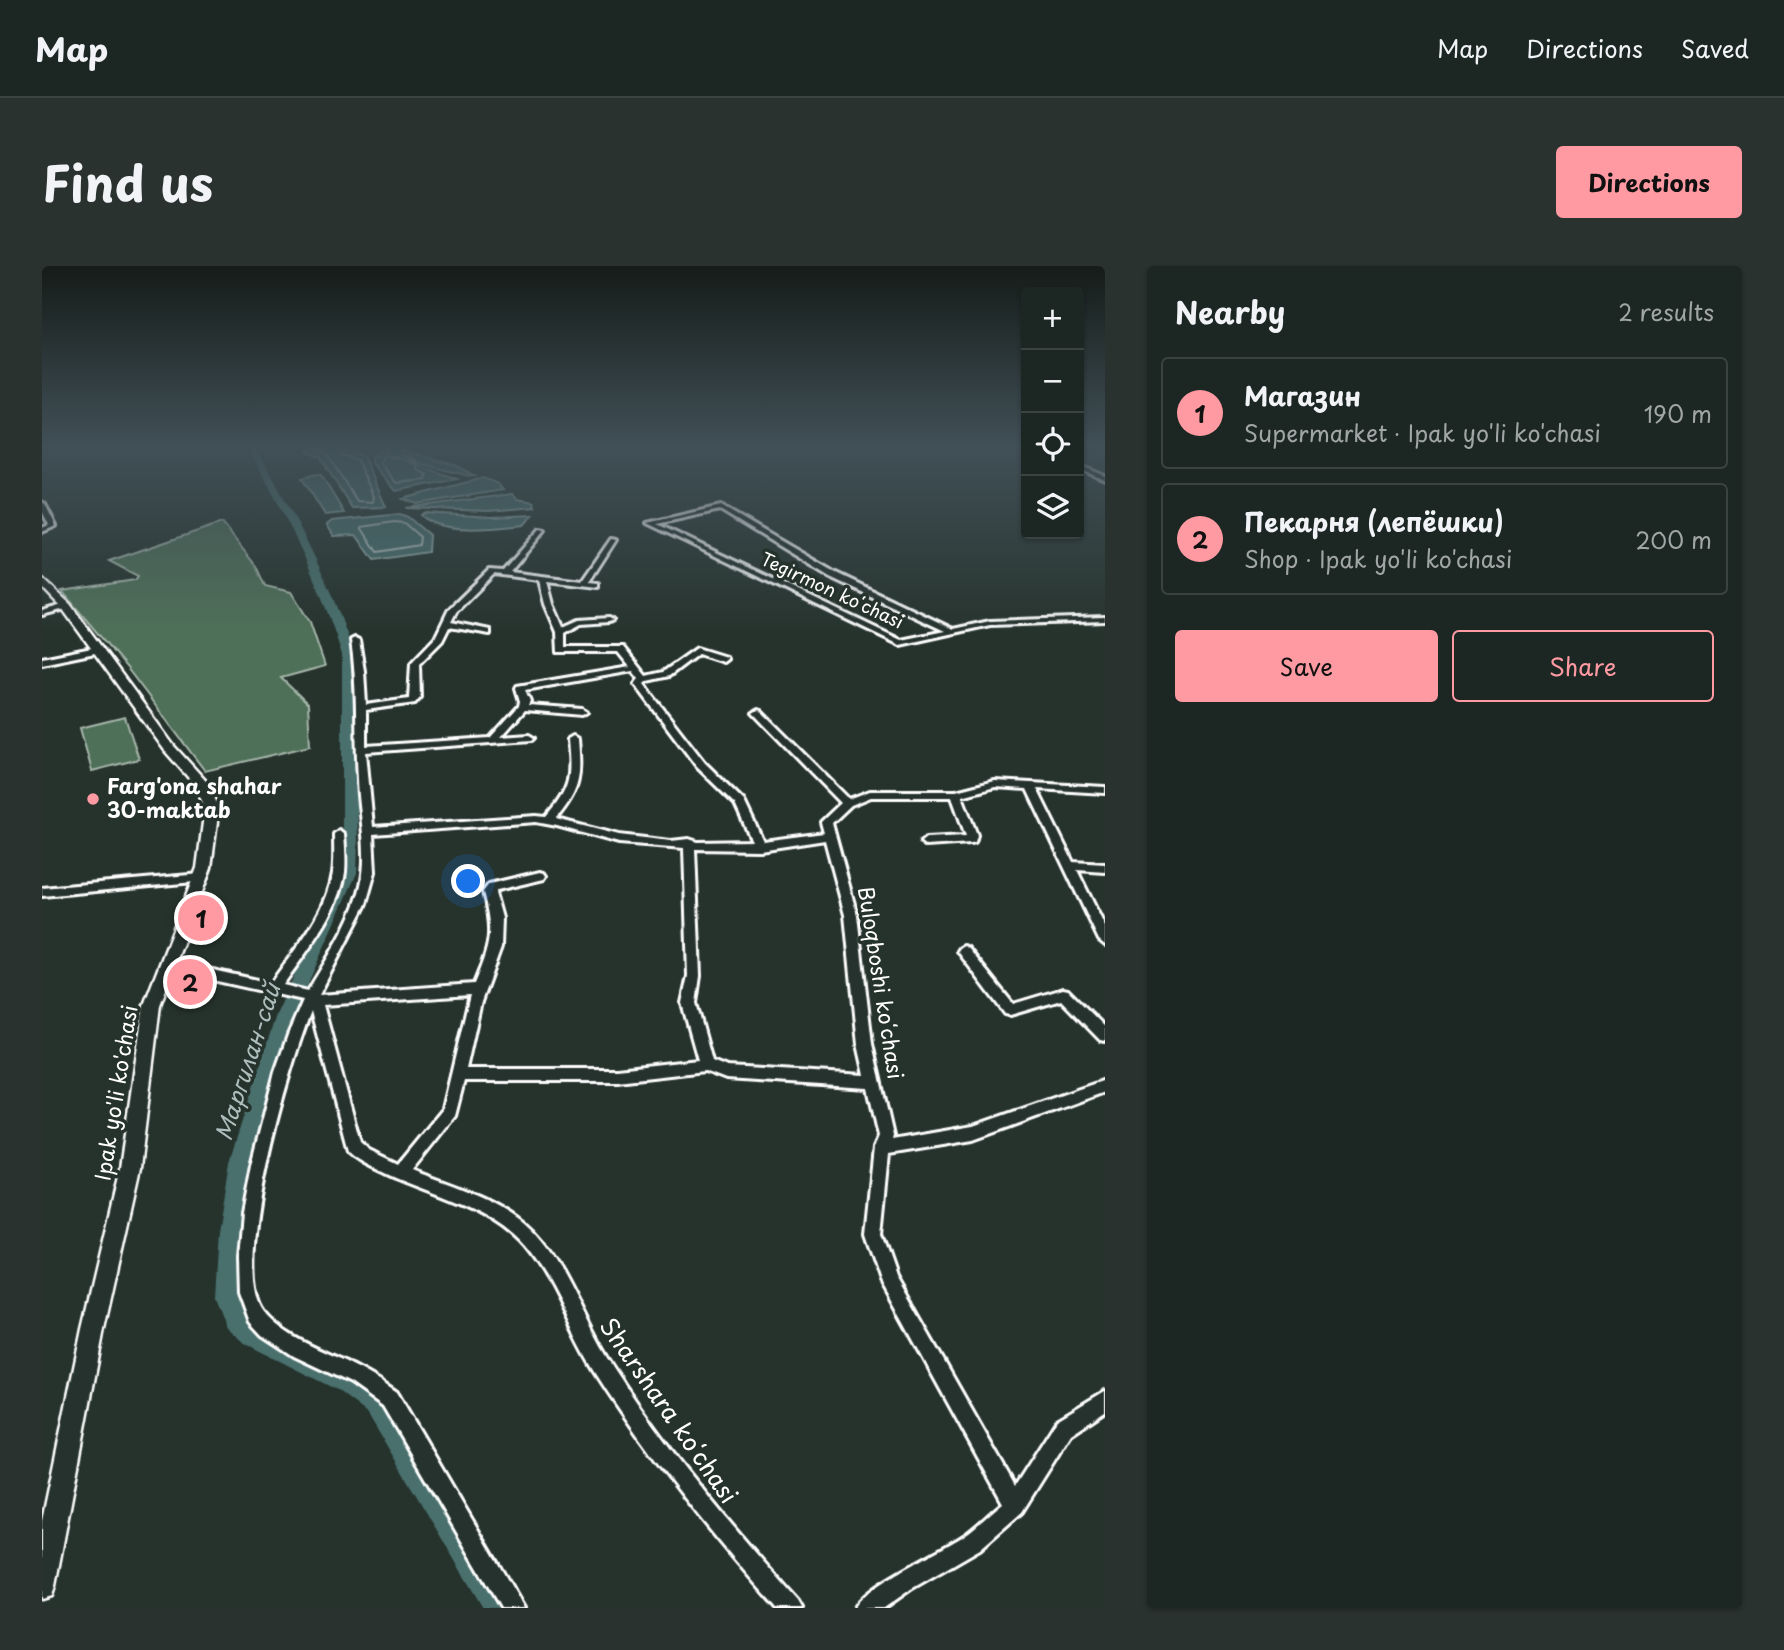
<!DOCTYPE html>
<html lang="en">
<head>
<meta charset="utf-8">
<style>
	:root { --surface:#1c2622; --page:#29322f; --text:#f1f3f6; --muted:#a0a5a5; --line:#3a4340; --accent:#ff9aa2 }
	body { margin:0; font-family:"Playpen Sans",sans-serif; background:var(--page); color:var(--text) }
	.controls { position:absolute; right:21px; top:21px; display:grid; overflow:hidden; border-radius:7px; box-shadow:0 2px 5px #0004 }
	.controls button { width:63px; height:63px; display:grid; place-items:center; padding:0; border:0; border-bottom:2px solid var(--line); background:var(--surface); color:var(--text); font:35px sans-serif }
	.you { position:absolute; left:427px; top:616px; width:24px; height:24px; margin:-18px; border:5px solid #fff; border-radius:50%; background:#1a73e8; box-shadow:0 0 0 10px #1a73e833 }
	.badge { display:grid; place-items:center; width:46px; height:46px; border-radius:50%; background:var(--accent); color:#111; font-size:23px; font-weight:700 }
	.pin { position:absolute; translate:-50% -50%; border:4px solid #fff; box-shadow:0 2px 7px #0006 }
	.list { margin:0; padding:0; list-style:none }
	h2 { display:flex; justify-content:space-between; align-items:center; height:91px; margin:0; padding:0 28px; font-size:30px }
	h2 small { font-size:23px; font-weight:400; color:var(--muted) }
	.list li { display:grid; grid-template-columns:46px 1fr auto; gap:21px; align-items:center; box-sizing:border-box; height:112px; margin:0 14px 14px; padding:0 14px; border:2px solid var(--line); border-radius:7px }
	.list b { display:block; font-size:26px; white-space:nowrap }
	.list p { margin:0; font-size:23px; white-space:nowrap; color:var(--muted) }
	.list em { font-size:23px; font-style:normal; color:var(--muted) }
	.actions { display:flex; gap:14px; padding:21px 28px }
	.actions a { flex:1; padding:16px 0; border:2px solid var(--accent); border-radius:7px; text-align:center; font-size:24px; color:var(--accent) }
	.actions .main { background:var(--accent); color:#111 }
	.icon { flex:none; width:38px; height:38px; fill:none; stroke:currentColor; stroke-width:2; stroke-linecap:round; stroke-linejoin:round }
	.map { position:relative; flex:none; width:1063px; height:1342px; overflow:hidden; border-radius:7px }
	header { display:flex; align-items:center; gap:42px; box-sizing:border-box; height:98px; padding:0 35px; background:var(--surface); border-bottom:2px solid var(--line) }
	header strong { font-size:33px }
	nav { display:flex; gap:38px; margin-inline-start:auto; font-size:24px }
	.intro { display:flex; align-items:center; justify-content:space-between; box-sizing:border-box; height:168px; padding:0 42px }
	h1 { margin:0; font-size:49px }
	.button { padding:18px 32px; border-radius:7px; background:var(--accent); color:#111; font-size:24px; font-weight:700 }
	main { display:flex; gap:42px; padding:0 42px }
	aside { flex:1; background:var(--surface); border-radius:7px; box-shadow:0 2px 5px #0004 }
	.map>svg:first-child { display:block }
	.green { fill:#4f6f58; stroke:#a7b7ac; stroke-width:2 }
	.water { fill:#4a6f6d; stroke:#92a9a7; stroke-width:2 }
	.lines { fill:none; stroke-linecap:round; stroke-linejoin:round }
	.shore { stroke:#b7c5c5; stroke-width:2 }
	.river { fill:#4a6f6d; fill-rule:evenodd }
	.minor-casing { stroke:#fff; stroke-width:6 }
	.major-casing { stroke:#fff; stroke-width:5 }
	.minor { fill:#26332d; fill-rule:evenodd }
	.major { fill:#26332d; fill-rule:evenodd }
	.poi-dot { fill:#ff9aa2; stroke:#26332d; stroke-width:2.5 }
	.labels { text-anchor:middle; stroke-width:7; stroke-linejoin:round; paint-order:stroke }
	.far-street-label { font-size:18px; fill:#fff; stroke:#26332d }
	.poi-label { font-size:21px; font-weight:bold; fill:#fff; stroke:#26332d; text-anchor:start }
	.street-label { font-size:21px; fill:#fff; stroke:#26332d }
	.water-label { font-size:23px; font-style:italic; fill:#aebebd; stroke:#26332d }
	.near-street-label { font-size:24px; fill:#fff; stroke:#26332d }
</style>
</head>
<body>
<header>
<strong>Map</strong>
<nav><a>Map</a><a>Directions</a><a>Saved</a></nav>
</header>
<div class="intro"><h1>Find us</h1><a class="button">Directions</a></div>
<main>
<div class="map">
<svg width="1063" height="1342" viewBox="0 0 1063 1342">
	<rect width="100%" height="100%" fill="#26332d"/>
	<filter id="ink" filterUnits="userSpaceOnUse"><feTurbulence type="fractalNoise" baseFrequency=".0143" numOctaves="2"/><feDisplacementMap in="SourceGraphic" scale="14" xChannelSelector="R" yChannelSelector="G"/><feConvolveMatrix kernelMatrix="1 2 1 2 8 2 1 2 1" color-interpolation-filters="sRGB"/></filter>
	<g filter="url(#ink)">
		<path class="green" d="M180,257l34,43 9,20 26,6 19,30 15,44 -44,12 27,26 2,42 -105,25 -78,-103 -65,-77 73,-11 3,-4 -29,-15z
			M83,451l14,42 -47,12 -12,-43z"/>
		<path class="water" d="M346,180l67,19 20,11c-9,2 -81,-21 -99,-24z
			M292,181l29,8 23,52 -34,1 -32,-51 -13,-5 1,-3z
			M331,189l28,4 56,20 -61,12 -25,-29z
			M274,208l5,1 23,38 -19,2 -23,-37z
			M441,212l15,6 5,6 -86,14 -14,-5z
			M470,228l5,5 17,3 1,5 -47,4 -82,-3z
			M382,247l68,4 41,-2 -9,10c-27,3 -84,10 -103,-10z
			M358,248l8,3 21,18 -1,17 -54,8 -18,-25 -22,1 -7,-11 5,-4z"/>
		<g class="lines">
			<path class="shore" d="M274,180l10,7 31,48 16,1 1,-5 -17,-37 -16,-5 -3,-9
				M347,180l-9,16 16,21 30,-3 1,-5 -9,-5 -2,-9 -15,-7 -3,-8
				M352,256l10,1 16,14 -1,8 -42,7 -16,-25z"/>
			<path class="river" d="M205,180h8c38,66 76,136 99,209l4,187 -1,31 -63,142 -43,147 -9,68 -4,66 6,13 18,16 93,47 31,24 129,212h-32l-115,-194 -31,-24 -93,-47 -18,-16 -12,-31 4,-66 11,-68 47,-147 65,-142 1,-31v-187c-22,-73 -58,-143 -95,-209z"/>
			<g class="minor-casing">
				<path id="minor" d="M1037,199l26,11v4l-26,-11z
					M0,236l3,2 11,22 -14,6v-4l7,-3 -7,-14z
					M679,240l115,67 117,56 37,-8 115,-4v4l-115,4 -90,20 -253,-122zM678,244l110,67 115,54 -44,9 -244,-116z
					M498,263l5,1 -35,42 72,9 29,-42 5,1 -27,42 9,1v4l-51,-6 6,23 10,23 16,-7 30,-2 4,2 -4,2 -28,2 -16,9v14h58l23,29 17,-4 34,-24 29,9 1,2 -4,3 -25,-8 -29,22 -22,5 -3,3 61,79 39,38 19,40 61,-8 -3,-11 20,-19 -86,-88 -2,-2 5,-3 3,1 88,88 21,-8h86l39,-10 110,6v6l-68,-4 36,73 32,2v8l-28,-2 28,57v18l-6,-5 -72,-151 -32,-2 -33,9 15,39 -2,7 -4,1 -45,3 -5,-4 5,-4 40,-2 -14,-39h-81l-20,8 -19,18 25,92 15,129 21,92 -1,4 81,-14 132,-46v12l-132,48 -84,14 -8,80 15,43 119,209 42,-66 48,-29v20l-34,23 -49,78 -42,37 -69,40 -27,19h-29c9,-22 87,-57 110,-73 13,-9 25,-22 38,-32l-122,-222 -16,-47 9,-86 5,-12 -11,-48 -142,-9 -21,-8 -88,10h-153l-9,35 -43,54c37,15 79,26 111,52 40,34 56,92 84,136 55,86 122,166 191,243l4,7h-25c-66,-74 -129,-153 -182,-236 -26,-41 -40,-89 -71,-126 -34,-39 -91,-51 -135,-71 -14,-7 -30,-13 -41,-24l-37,-140c-21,52 -82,256 -47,301 20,25 55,37 82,50 18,9 35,18 51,30l127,216h-23l-118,-202 -32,-23 -57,-27 -32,-21 -12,-13 -11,-30 -1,-36 4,-43 9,-48 24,-93 13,-37 15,-35 -104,-23 -32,-2 -4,-2 -2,-3 2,-3 4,-2 32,2 72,16c23,-33 56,-69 62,-110 2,-13 1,-26 1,-39l5,-4 5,4c1,12 2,26 1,38 -5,40 -40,81 -62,113l25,6c19,-33 44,-68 53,-106 8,-34 -2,-71 -3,-106 -3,-47 0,-93 -7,-139l4,-2 4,2 5,31 2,34 43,-6 2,-36 24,-25 14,-29 40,-39 14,1zM452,308l45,6 6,24 12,28 1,20h60l12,15 -113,19 -1,2 4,13 -1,5 -29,32 -124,8v-36l49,-7 5,-6 -1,-33 23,-23 7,-14 41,7v-4l-39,-8 5,-10zM591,405l6,8 -4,5 62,83 38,37 17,37 -54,1 -9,-3 -18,2 -52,-6 -63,-16c25,-30 25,-42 22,-80l-5,-3 -5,3c3,38 4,48 -22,78l-10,-1 -163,11 -7,-75 166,-12 2,-2 -5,-3 -28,2 24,-27 57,5 5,-3 -5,-3 -54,-4 2,-4 -5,-11zM494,556l21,4 62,17 65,5 4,128 -6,27 16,57 -81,9h-151l15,-67 20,-55 1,-29 -7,-25 2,-3 47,-11 2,-3 -2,-3 -4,-1 -51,12 -6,8c11,42 7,53 -9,92l-155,11 47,-91 9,-32 -2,-38zM783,574l20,75 13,129 7,31 -138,-8 -15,-6 -16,-58 4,-27 -5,-127 65,1zM428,729l-27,114 -45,55 -29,-14 -9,-8 -37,-137z
					M24,338l4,2 -1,2 -27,7v-4z
					M55,381l4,3 -1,2 -58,12v-6z
					M159,608l4,1 2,3 -2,3 -163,15v-8z
					M922,680l4,2 45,56 50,-15 5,1 37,37v14l-5,-1 -39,-40 -51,15 -5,-1 -45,-60 -2,-3 2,-3z"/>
			</g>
			<g class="major-casing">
				<path id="major" d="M0,312l28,26 104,142 31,34 14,27 -8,61 -51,137 -20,163 -36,161 -49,257 -3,10 -10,3v-78l40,-192 38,-161 24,-163 53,-137 8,-61 -11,-23 -28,-32 -104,-144 -20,-21z"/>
			</g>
			<use href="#minor" class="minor"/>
			<use href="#major" class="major"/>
		</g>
	</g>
	<linearGradient id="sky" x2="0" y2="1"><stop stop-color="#151c19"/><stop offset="0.49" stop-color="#415057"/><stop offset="1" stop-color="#415057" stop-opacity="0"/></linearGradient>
	<rect width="1063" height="368" fill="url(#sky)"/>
	<circle class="poi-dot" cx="51" cy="533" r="7"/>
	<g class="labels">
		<g class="far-street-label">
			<text transform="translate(790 325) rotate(25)" y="6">Tegirmon koʻchasi</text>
		</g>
		<g class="poi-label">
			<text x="65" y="528">Farg'ona shahar<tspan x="65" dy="24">30-maktab</tspan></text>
		</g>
		<g class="street-label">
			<text transform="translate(838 717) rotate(81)" y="7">Buloqboshi koʻchasi</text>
			<text transform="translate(75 827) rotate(-81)" y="7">Ipak yo'li ko'chasi</text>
		</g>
		<g class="water-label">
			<text transform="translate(206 796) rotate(-72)" y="8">Маргилан-сай</text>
		</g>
		<g class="near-street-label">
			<text transform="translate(626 1145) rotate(55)" y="8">Sharshara koʻchasi</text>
		</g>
	</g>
</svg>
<div class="controls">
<button>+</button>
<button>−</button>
<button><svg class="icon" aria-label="locate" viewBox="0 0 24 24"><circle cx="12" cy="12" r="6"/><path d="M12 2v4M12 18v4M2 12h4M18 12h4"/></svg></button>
<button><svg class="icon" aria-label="layers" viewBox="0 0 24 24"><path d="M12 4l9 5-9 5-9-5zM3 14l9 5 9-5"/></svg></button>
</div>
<div class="you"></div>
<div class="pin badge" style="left:159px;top:652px">1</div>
<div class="pin badge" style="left:148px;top:716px">2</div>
</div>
<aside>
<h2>Nearby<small>2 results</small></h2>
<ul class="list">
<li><span class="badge">1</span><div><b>Магазин</b><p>Supermarket · Ipak yo'li ko'chasi</p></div><em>190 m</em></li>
<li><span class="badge">2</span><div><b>Пекарня (лепёшки)</b><p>Shop · Ipak yo'li ko'chasi</p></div><em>200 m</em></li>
</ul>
<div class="actions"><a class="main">Save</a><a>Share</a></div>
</aside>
</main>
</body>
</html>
